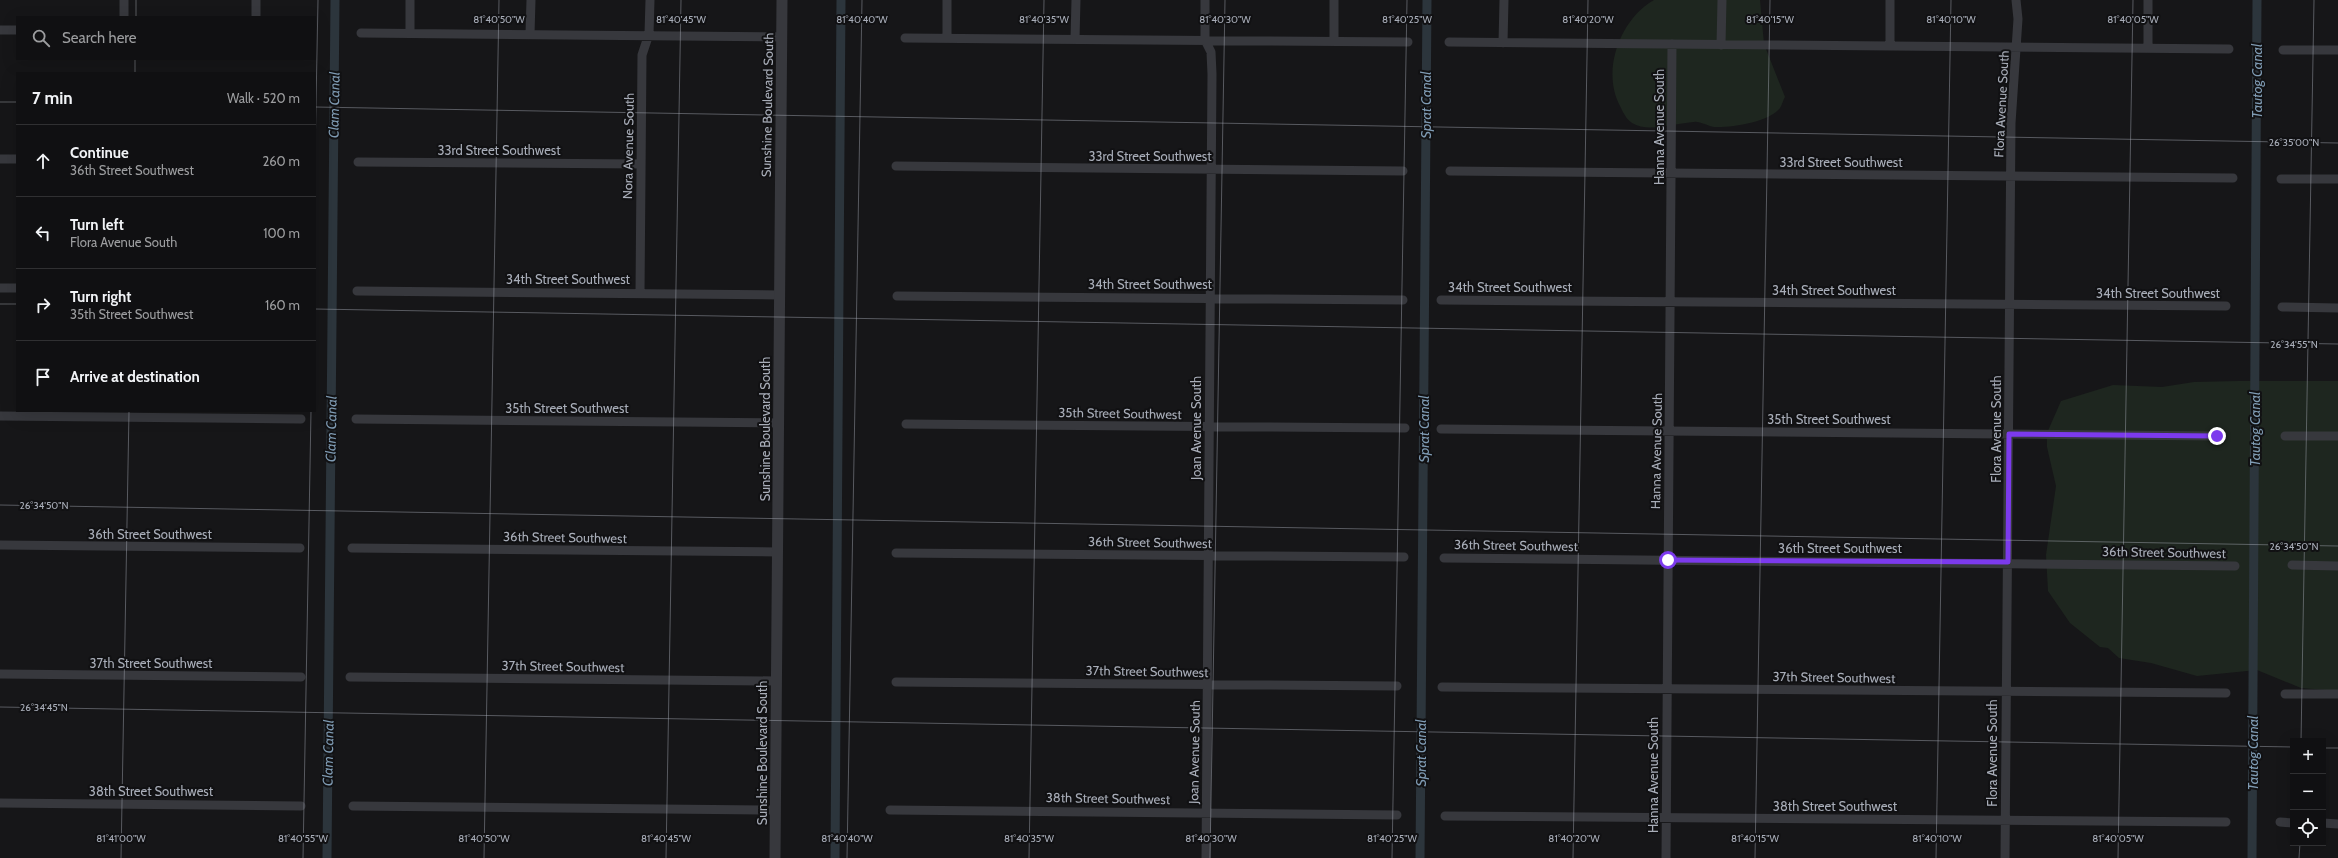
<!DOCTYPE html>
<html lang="en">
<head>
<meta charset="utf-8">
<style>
	:root { --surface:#101012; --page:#1e1e20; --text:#f1f3f6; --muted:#9c9d9f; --line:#303032 }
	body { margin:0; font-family:Cabin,sans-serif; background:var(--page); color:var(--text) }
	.controls { position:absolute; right:12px; bottom:12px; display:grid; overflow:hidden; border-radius:0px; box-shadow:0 4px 16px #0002 }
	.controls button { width:36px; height:36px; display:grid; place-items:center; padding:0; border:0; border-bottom:1px solid var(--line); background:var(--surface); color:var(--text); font:20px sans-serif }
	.stop { position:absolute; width:12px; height:12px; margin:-9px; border:3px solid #7c3aed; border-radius:50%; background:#fff }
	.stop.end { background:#7c3aed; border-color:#fff; box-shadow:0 1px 4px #0008 }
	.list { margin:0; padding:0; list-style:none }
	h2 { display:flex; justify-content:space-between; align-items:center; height:52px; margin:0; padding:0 16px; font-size:17px }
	h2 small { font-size:13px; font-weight:400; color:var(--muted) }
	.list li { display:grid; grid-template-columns:26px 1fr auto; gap:12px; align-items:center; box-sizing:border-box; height:72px; padding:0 16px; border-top:1px solid var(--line) }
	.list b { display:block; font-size:15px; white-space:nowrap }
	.list p { margin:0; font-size:13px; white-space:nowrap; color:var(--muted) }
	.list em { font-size:13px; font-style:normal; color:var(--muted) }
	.icon { flex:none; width:22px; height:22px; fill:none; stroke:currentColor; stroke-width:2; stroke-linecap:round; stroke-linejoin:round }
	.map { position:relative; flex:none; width:2338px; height:858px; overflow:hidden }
	.search { position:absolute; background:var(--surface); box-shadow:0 4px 16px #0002; left:16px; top:16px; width:300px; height:44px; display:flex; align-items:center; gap:10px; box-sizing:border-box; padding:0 14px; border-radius:0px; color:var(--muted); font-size:15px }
	.panel { position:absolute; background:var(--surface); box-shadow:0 4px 16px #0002; left:16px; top:72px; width:300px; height:340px; border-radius:0px }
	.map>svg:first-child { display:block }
	.green { fill:#1e261f }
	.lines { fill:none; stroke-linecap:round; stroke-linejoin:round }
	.canal { stroke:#2c353c; stroke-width:9 }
	.minor { stroke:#37383d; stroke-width:9 }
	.tertiary { stroke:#37383d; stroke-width:11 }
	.route { stroke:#7c3aed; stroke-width:5 }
	.ticks { fill:none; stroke:#a8adb8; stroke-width:1; stroke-opacity:0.45 }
	.labels { text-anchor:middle; stroke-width:4; stroke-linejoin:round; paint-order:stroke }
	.street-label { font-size:13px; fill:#a8adb8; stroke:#111113 }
	.water-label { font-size:14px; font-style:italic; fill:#7f9bb3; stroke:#111113 }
	.ticks-label { font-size:10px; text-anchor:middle; fill:#a8adb8; stroke:#111113; stroke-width:4; stroke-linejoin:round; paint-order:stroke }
</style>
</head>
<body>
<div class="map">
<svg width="2338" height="858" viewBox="0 0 2338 858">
	<rect width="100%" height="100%" fill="#161618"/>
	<path class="green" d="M1654,0h106l4,44 21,53c-2,3 -3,8 -5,11 -10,14 -50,20 -66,19 -7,-1 -14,-6 -20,-5 -19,1 -46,11 -62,1 -6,-4 -9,-11 -12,-17 -19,-35 0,-87 34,-106z
		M2238,381h100v310l-37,-3 -44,-18 -60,6 -46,-13 -32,-5 -11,-10 -8,-1 -30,-24 -22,-32 -2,-36 10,-69 -9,-39v-14l14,-32 52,-16 49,2 32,-5z"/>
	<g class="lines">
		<path class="canal" d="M327,858l8,-858
			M835,858l6,-858
			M1420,858l7,-858
			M2252,858l5,-858"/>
		<path class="minor" d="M410,0v33
			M1205,0v40l6,12 1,22 -6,784
			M124,17v-17
			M256,17v-17
			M0,30h17
			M361,33l421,4
			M530,34l1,-34
			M905,38l503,4
			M947,38v-38
			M1075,39l1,-39
			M1334,41v-41
			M1449,42l780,7
			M1503,43l1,-43
			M1721,45l1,-45
			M1890,46v-46
			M2148,48v-48
			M2283,50h55
			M0,159h17
			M358,162l283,2
			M896,166l507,5
			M1450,171l783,7
			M2281,179h57
			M0,288h17
			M357,291l423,4
			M640,293l2,-238 7,-21 1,-34
			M897,296l506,4
			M1441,300l785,6
			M2282,307l56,1
			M0,416l301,3
			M356,419l423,4
			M906,424l499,4
			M1441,429l776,7
			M2285,436h53
			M0,545l300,3
			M352,548l426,4
			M896,553l508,4
			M1444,558l791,8
			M2292,565l46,1
			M0,674l301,3
			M350,677l426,4
			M896,682l501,4
			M1442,687l784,6
			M2285,694h53
			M0,803l301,3
			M353,806l422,4
			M890,810l507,5
			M1445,816l781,6
			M2280,822l13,1
			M2323,823l15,1
			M1666,858l6,-814
			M2005,858l6,-735 7,-104 -2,-19"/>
		<path class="tertiary" d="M775,858l7,-858"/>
	</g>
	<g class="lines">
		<path class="route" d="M1668,560l340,2 1,-128 208,2"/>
	</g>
	<path class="ticks" d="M136,17v-17M135,73v-14M0,102h17M315,107l2023,36M315,156l3,-156M0,304h17M315,309l2023,35M0,505l2338,41M0,707l2293,40M2301,741l13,-741M2323,748h15M121,858l8,-447M303,858l8,-447M484,858l15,-858M666,858l15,-858M847,858l15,-858M1029,858l15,-858M1210,858l15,-858M1392,858l15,-858M1573,858l15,-858M1755,858l15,-858M1936,858l15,-858M2118,858l15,-858M2299,858l1,-15"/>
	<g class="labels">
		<g class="street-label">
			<text transform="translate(2001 104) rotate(-87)" y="5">Flora Avenue South</text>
			<text transform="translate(767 105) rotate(-89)" y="5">Sunshine Boulevard South</text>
			<text transform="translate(1659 127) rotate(-90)" y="5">Hanna Avenue South</text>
			<text transform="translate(628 146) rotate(-89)" y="5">Nora Avenue South</text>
			<text x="499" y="155">33rd Street Southwest</text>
			<text x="1150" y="161">33rd Street Southwest</text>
			<text x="1841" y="167">33rd Street Southwest</text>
			<text x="568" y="284">34th Street Southwest</text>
			<text x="1150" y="289">34th Street Southwest</text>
			<text x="1510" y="292">34th Street Southwest</text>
			<text x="1834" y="295">34th Street Southwest</text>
			<text x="2158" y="298">34th Street Southwest</text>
			<text x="567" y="413">35th Street Southwest</text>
			<text transform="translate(1120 413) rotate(1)" y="5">35th Street Southwest</text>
			<text x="1829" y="424">35th Street Southwest</text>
			<text transform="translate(1196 428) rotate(-90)" y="5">Joan Avenue South</text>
			<text transform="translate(765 429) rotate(-90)" y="5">Sunshine Boulevard South</text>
			<text transform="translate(1996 429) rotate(-90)" y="5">Flora Avenue South</text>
			<text transform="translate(1656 451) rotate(-89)" y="5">Hanna Avenue South</text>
			<text x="150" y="539">36th Street Southwest</text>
			<text transform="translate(565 537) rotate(1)" y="5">36th Street Southwest</text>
			<text transform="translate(1150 542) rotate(1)" y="5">36th Street Southwest</text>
			<text transform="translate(1516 545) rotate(1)" y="5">36th Street Southwest</text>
			<text x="1840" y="553">36th Street Southwest</text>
			<text transform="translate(2164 552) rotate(1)" y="5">36th Street Southwest</text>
			<text x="151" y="668">37th Street Southwest</text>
			<text transform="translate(563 666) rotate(1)" y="5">37th Street Southwest</text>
			<text transform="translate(1147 671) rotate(1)" y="5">37th Street Southwest</text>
			<text transform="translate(1834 677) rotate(1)" y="5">37th Street Southwest</text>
			<text transform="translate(1194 752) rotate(-89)" y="5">Joan Avenue South</text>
			<text transform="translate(762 753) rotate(-90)" y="5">Sunshine Boulevard South</text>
			<text transform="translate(1992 753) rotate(-90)" y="5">Flora Avenue South</text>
			<text transform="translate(1653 775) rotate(-90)" y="5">Hanna Avenue South</text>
			<text x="151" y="796">38th Street Southwest</text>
			<text transform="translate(1108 798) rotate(1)" y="5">38th Street Southwest</text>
			<text x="1835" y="811">38th Street Southwest</text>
		</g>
		<g class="water-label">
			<text transform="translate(2257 81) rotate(-90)" y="5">Tautog Canal</text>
			<text transform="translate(334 105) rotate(-89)" y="5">Clam Canal</text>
			<text transform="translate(1426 105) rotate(-90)" y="5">Sprat Canal</text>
			<text transform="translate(331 429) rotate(-89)" y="5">Clam Canal</text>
			<text transform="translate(1424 429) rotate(-90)" y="5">Sprat Canal</text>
			<text transform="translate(2255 429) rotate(-90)" y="5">Tautog Canal</text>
			<text transform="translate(328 753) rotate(-89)" y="5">Clam Canal</text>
			<text transform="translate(1421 753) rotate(-90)" y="5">Sprat Canal</text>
			<text transform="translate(2253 753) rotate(-90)" y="5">Tautog Canal</text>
		</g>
	</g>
	<g class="ticks-label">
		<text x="499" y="23">81°40'50"W</text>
		<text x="681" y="23">81°40'45"W</text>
		<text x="862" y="23">81°40'40"W</text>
		<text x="1044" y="23">81°40'35"W</text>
		<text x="1225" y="23">81°40'30"W</text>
		<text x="1407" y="23">81°40'25"W</text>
		<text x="1588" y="23">81°40'20"W</text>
		<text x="1770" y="23">81°40'15"W</text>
		<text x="1951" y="23">81°40'10"W</text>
		<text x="2133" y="23">81°40'05"W</text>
		<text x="2294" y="146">26°35'00"N</text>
		<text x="2294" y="348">26°34'55"N</text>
		<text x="44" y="509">26°34'50"N</text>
		<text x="2294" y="550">26°34'50"N</text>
		<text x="44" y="711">26°34'45"N</text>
		<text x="121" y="842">81°41'00"W</text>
		<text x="303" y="842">81°40'55"W</text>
		<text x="484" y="842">81°40'50"W</text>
		<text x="666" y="842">81°40'45"W</text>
		<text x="847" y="842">81°40'40"W</text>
		<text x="1029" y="842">81°40'35"W</text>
		<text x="1211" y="842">81°40'30"W</text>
		<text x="1392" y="842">81°40'25"W</text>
		<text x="1574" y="842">81°40'20"W</text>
		<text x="1755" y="842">81°40'15"W</text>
		<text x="1937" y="842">81°40'10"W</text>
		<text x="2118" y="842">81°40'05"W</text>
	</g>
</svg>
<div class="controls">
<button>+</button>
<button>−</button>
<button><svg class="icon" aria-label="locate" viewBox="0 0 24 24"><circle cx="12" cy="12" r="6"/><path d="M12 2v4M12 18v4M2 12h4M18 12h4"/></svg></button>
</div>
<div class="stop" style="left:1668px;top:560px"></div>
<div class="stop end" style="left:2217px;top:436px"></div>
<div class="search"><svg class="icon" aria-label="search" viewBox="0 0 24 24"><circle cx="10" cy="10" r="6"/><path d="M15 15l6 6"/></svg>Search here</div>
<section class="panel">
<h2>7 min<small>Walk · 520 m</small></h2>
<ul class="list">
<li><svg class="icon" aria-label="ahead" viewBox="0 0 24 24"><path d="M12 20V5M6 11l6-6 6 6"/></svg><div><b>Continue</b><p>36th Street Southwest</p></div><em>260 m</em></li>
<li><svg class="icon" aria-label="left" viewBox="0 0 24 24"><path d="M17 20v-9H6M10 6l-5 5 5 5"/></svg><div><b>Turn left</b><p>Flora Avenue South</p></div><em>100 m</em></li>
<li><svg class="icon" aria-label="right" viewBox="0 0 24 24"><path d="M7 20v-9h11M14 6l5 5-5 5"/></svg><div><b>Turn right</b><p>35th Street Southwest</p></div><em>160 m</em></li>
<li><svg class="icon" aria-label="arrive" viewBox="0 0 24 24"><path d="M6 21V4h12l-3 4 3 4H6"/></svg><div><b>Arrive at destination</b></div></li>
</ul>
</section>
</div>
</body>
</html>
